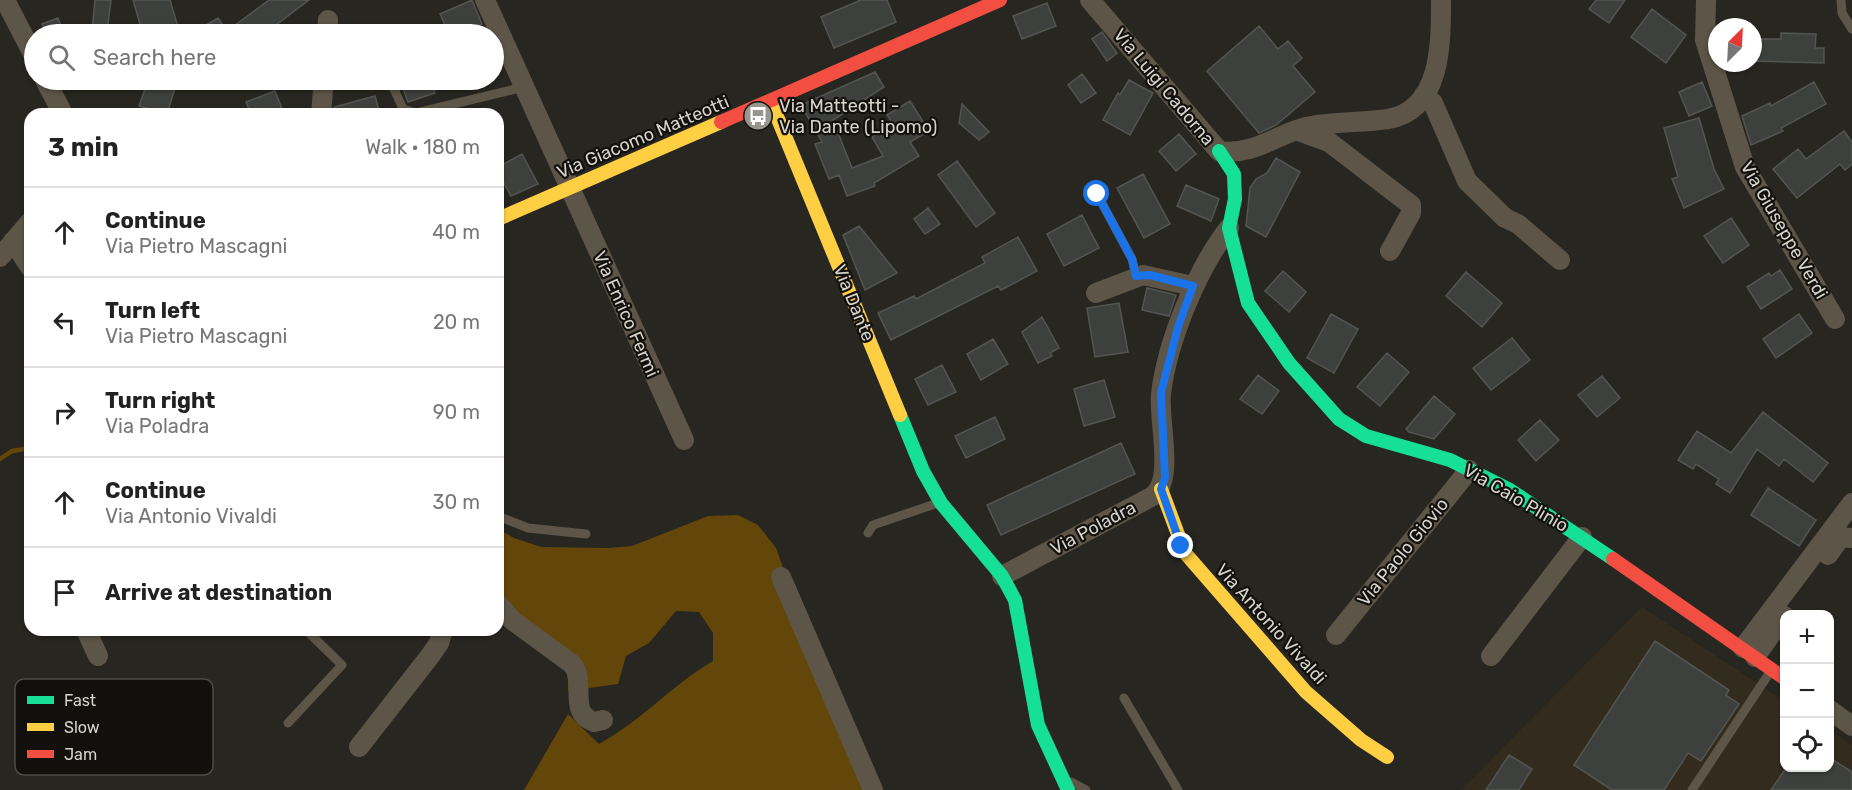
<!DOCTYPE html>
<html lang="en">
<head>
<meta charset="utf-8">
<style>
	:root { --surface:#fff; --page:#f2f2f2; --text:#222; --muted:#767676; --line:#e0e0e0 }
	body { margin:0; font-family:Rubik,sans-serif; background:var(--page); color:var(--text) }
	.controls { position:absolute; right:18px; bottom:18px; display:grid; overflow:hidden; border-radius:12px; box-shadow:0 2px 4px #0004 }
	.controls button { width:54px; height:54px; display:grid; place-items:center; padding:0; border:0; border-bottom:2px solid var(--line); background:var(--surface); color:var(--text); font:30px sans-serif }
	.compass { position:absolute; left:1708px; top:18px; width:54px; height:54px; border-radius:50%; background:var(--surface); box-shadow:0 2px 4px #0004; rotate:24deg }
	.stop { position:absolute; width:18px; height:18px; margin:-14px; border:4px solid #1a73e8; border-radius:50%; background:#fff }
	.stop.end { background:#1a73e8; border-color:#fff; box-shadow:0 2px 6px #0008 }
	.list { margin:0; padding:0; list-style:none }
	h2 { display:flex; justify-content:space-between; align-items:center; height:78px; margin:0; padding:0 24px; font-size:26px }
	h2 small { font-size:20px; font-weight:400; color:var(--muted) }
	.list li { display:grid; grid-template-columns:39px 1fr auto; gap:18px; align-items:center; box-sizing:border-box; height:90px; padding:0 24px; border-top:2px solid var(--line) }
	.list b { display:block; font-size:22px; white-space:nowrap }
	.list p { margin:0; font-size:20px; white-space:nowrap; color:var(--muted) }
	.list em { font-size:20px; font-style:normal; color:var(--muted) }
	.icon { flex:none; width:33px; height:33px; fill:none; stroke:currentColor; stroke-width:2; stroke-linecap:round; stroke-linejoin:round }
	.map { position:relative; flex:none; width:1852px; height:790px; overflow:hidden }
	.search { position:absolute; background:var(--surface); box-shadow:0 2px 4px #0004; left:24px; top:24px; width:480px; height:66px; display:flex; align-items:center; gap:15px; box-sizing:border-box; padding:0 21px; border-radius:33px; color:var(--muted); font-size:22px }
	.panel { position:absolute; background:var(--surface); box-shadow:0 2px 4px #0004; left:24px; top:108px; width:480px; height:528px; border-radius:18px }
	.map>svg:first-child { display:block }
	.built { fill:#332b1d }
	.forest { fill:#634609 }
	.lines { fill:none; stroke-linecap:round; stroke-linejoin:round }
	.stream { stroke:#644705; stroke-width:4.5 }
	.building { fill:#3e403d; stroke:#535553; stroke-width:1.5 }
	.lane { stroke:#5d5547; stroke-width:9 }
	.street { stroke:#5d5547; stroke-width:20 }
	.fast { stroke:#16e098; stroke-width:14 }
	.slow { stroke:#ffcf43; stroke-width:14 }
	.jam { stroke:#f24e42; stroke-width:14 }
	.route { stroke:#1a73e8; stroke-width:8 }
	.labels { text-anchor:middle; stroke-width:4.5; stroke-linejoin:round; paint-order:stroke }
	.street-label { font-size:18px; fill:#d6d2cc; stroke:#12100c }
	.poi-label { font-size:18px; fill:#d6d2cc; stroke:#12100c; text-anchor:start }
	.key { fill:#12100c; stroke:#4d4a46; stroke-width:1.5 }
	.key-label { font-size:16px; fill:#d6d2cc }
</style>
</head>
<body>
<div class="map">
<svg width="1852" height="790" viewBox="0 0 1852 790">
	<rect width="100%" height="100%" fill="#282620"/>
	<path class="built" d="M1642,607l142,94v67h46v-38l22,15v45h-391z"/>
	<path class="forest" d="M738,515l20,10 18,23 86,242h-338l44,-76 31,30c42,-23 73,-59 114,-83v-28l-14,-21 -23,-1 -27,32 -23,13 -8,28 -50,7v-33l-70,-60v-69l16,9 27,9 67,1 24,-2 76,-30z"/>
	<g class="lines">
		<path class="stream" d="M0,459l12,-8 18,-3"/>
	</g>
	<path class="building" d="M95,0h16l-4,31 -15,-1z
		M133,0h37l8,27 -22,6 -1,-6 -13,4z
		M269,0h40l-45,34h-51l-7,-9 12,-7 9,13z
		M472,0l10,24 -24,10h-9l-9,-20z
		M861,0h26l9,22 -62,26 -13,-31z
		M1596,0h29l-16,23 -20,-14z
		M1047,3l9,23 -34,13 -9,-23z
		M1652,9l34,26 -20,28 -35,-26z
		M58,18l6,16h-18l-4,-10z
		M1259,26l19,23 10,-8 14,17 -9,8 22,26 -39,33 -17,8 -52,-62z
		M1102,32l15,21 -10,8 -15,-22z
		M1781,33l35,1 -1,14h9v15l-71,-2v-22h28z
		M875,72l9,15 -51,33 19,48 31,-12 -11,-19 21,-13 -6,-9 23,-14 19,30 -19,11 9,14 -45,27 1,3 -28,10 -8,-21 -10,4 -14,-35 7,-2 -21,-37z
		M1082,74l14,19 -15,10 -13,-18z
		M148,80l27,8 -8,26 -28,-8z
		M400,80h30l5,13 -27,9z
		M1129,80l24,13 -23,42 -27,-15 15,-27 2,2z
		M1702,82l10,24 -23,10 -10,-24z
		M1814,82l12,22 -45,24 2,3 -32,14 -9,-29 28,-13 1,3z
		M275,91l9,23h-33l-5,-12z
		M375,96l5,18h-47l1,-7z
		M962,104l27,28 -10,8 -20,-17z
		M1699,118l15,51 10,20 -40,19 -12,-29 6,-2 -14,-49z
		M1844,131l8,11v22l-7,6 -5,-6 -43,34 -24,-29 25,-20 8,10z
		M1179,134l17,20 -20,17 -17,-20z
		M522,154l16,30 -27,12 -13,-23v-6z
		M1276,158l24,14 -34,65 -20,-11 4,-38 6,-9 11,-6z
		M957,161l38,52 -19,14 -38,-52z
		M1143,174l27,50 -26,14 -27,-50z
		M1186,185l33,14 -8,22 -34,-15z
		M928,208l12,16 -15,10 -11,-15z
		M1082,215l17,33 -35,18 -17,-32z
		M1731,218l18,27 -26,18 -19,-27z
		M859,226l38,47 -32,17 -22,-55z
		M1018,237l19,34 -36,19 -3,-4 -107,54 -13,-27 36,-17 2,3 69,-36 -3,-6z
		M1780,270l12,19 -31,20 -14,-22 22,-14 2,3z
		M1283,271l23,21 -17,20 -24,-21z
		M1466,272l36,31 -20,24 -36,-31z
		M1147,288l29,7 -7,21 -27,-6z
		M1119,303l9,49 -33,5 -8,-49z
		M1331,314l27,15 -24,44 -27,-15z
		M1799,314l13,19 -36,25 -13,-19z
		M1042,317l17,31 -9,5 2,3 -14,7 -16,-31z
		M1512,338l18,22 -39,30 -18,-22z
		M993,339l15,25 -27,16 -14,-26z
		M1387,353l22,19 -29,34 -23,-19z
		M942,365l14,27 -28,13 -13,-26z
		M1258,375l21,16 -17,23 -22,-15z
		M1602,376l18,22 -23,19 -19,-22z
		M1104,380l11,37 -31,9 -10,-37z
		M1434,396l21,18 -21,25 -25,-7 -3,-3z
		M1763,412l65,51 -15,19 -29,-23 -5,7 -22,-17 -27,44 -14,-9 3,-5 -23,-15 -3,5 -15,-9 19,-29 34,22z
		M995,417l10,22 -39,19 -11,-22z
		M1540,420l19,20 -23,21 -18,-21z
		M1121,443l14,31 -134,61 -14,-30z
		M1768,488l48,32 -17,26 -48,-31z
		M1655,641l74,49 -3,5 13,9 -38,57 -13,-8 -24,37h-52l-38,-25z
		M1509,755l23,14 -13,21h-33z
		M1830,758l22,14v18h-81l15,-22h44z"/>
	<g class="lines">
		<path class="lane" d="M1841,0l1,13 10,16
			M390,80l13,29 13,4 108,-26
			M1097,194l35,65 4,17
			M498,516l30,12 58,6
			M868,533l5,-8 65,-22
			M1124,698l54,92
			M288,723l54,-58 -36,-35
			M1071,782l15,8
			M1692,790l78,-118"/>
		<path class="street" d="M5,0l29,56
			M485,0l199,440
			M1090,0l129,151c34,5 56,-16 87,-24 27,-6 55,-4 82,-8 54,-9 53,-77 53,-119
			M1706,0l-1,40 40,127 90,152
			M327,34l1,-14
			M45,80l18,34
			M1424,95l9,8 34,78 38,37 13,6 42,36
			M321,114l3,-34
			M1296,130l33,12 82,63v8l-21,38
			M13,241l17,26
			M0,257l30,-35
			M1096,293l47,-18 50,11
			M1828,555l13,-18 11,1
			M1002,576l151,-80c22,-17 5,-75 8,-102 6,-52 36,-125 68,-166
			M781,577l92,213
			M498,604l14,16 60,44c15,17 -5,49 22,58l9,-2
			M86,630l12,26
			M1336,635l133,-165
			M1743,648l109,-145
			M1491,656l91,-119
			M1755,657l29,-41
			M1830,710l22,16
			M359,747l71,-91 9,-13 4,-13"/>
		<path class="fast" d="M1219,151l15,23 1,25 -6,29 19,75 41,60 50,56 27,17 84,24 60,30 103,69
			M900,415l23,56 18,32 61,73 13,24 23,125 30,65"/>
		<path class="slow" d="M771,102l129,313
			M498,219l223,-97
			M1161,489l24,64 121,139 55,48 26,17"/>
		<path class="jam" d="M721,122l279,-122
			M1613,559l171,119"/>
	</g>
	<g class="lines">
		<path class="route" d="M1097,194l35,65 4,17 14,-1 43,11 -15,41 -17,66 4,85 -4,11 20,57"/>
	</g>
	<defs>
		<g id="bus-disc" transform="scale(1.5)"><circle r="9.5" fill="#999690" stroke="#12100c"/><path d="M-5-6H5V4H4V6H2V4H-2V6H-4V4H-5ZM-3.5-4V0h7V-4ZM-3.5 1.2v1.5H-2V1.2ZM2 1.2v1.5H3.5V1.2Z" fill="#fff"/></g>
	</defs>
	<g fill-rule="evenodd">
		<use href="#bus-disc" x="758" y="116"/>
	</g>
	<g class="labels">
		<g class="street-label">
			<text transform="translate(1164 87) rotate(50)" y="6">Via Luigi Cadorna</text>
			<text transform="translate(643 137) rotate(-23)" y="6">Via Giacomo Matteotti</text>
			<text transform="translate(1784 230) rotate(60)" y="6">Via Giuseppe Verdi</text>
			<text transform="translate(854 303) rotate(68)" y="6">Via Dante</text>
			<text transform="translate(626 314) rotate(66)" y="6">Via Enrico Fermi</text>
			<text transform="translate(1516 498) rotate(30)" y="6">Via Caio Plinio</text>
			<text transform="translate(1093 528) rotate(-28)" y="6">Via Poladra</text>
			<text transform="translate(1403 552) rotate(-51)" y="6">Via Paolo Giovio</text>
			<text transform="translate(1271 624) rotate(48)" y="6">Via Antonio Vivaldi</text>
		</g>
		<g class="poi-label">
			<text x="779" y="112">Via Matteotti -<tspan x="779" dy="21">Via Dante (Lipomo)</tspan></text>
		</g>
	</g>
	<rect x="15" y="679" width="198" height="96" rx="9" class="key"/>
	<rect x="27" y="696" width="27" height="8" fill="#16e098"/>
	<rect x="27" y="723" width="27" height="8" fill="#ffcf43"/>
	<rect x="27" y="750" width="27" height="8" fill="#f24e42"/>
	<g class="key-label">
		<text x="64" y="706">Fast</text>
		<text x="64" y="733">Slow</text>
		<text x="64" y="760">Jam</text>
	</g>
</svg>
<div class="controls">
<button>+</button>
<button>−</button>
<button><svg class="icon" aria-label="locate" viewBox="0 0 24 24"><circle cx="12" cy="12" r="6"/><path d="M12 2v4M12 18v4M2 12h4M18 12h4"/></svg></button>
</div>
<svg class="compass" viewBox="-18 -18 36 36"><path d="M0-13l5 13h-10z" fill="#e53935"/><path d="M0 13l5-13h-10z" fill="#767676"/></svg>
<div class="stop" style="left:1097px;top:194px"></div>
<div class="stop end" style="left:1181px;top:546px"></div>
<div class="search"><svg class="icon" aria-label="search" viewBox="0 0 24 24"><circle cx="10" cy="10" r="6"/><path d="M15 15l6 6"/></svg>Search here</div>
<section class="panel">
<h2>3 min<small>Walk · 180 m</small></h2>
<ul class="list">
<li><svg class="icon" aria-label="ahead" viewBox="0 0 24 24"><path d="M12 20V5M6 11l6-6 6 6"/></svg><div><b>Continue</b><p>Via Pietro Mascagni</p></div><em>40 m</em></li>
<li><svg class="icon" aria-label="left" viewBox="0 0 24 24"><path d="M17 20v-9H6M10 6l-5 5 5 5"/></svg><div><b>Turn left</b><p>Via Pietro Mascagni</p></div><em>20 m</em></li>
<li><svg class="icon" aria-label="right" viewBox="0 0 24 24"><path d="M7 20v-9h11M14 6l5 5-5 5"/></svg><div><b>Turn right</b><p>Via Poladra</p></div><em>90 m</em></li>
<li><svg class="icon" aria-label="ahead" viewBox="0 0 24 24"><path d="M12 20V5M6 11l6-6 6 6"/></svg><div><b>Continue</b><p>Via Antonio Vivaldi</p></div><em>30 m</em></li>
<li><svg class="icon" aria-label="arrive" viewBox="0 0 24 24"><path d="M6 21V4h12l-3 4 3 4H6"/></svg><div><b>Arrive at destination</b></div></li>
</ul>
</section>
</div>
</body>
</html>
